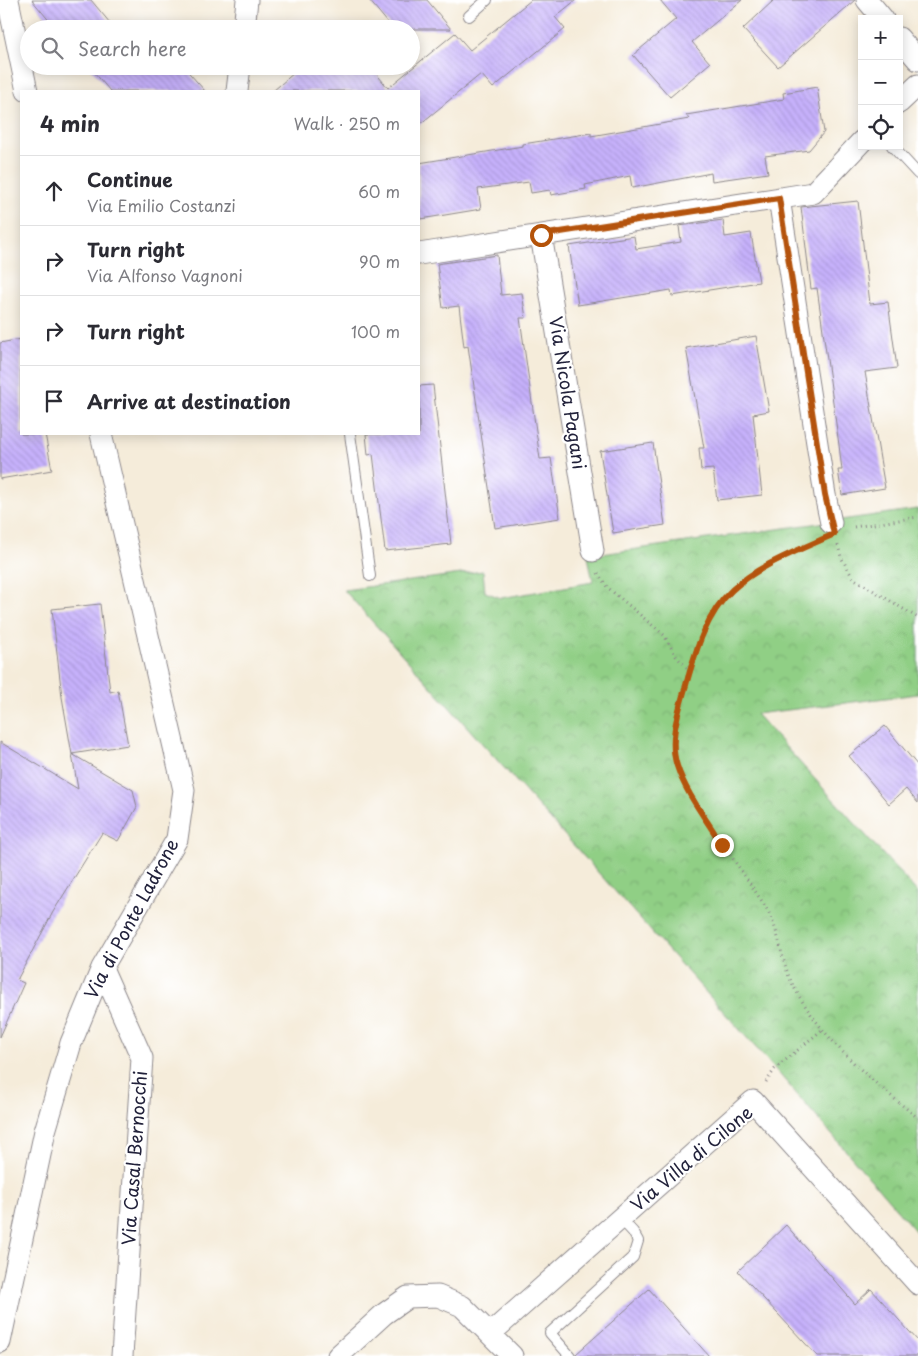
<!DOCTYPE html>
<html lang="en">
<head>
<meta charset="utf-8">
<style>
	:root { --surface:#fff; --page:#f7f7f7; --text:#2b2b33; --muted:#7c7c81; --line:#e1e1e2 }
	body { margin:0; font-family:"Playpen Sans",sans-serif; background:var(--page); color:var(--text) }
	.controls { position:absolute; right:15px; top:15px; display:grid; overflow:hidden; border-radius:0px; box-shadow:0 2px 12px #0003 }
	.controls button { width:45px; height:45px; display:grid; place-items:center; padding:0; border:0; border-bottom:1px solid var(--line); background:var(--surface); color:var(--text); font:25px sans-serif }
	.stop { position:absolute; width:15px; height:15px; margin:-11px; border:4px solid #b45309; border-radius:50%; background:#fff }
	.stop.end { background:#b45309; border-color:#fff; box-shadow:0 1px 5px #0008 }
	.list { margin:0; padding:0; list-style:none }
	h2 { display:flex; justify-content:space-between; align-items:center; height:65px; margin:0; padding:0 20px; font-size:21px }
	h2 small { font-size:16px; font-weight:400; color:var(--muted) }
	.list li { display:grid; grid-template-columns:32px 1fr auto; gap:15px; align-items:center; box-sizing:border-box; height:70px; padding:0 20px; border-top:1px solid var(--line) }
	.list b { display:block; font-size:19px; white-space:nowrap }
	.list p { margin:0; font-size:16px; white-space:nowrap; color:var(--muted) }
	.list em { font-size:16px; font-style:normal; color:var(--muted) }
	.icon { flex:none; width:28px; height:28px; fill:none; stroke:currentColor; stroke-width:2; stroke-linecap:round; stroke-linejoin:round }
	.map { position:relative; flex:none; width:918px; height:1356px; overflow:hidden }
	.search { position:absolute; background:var(--surface); box-shadow:0 2px 12px #0003; left:20px; top:20px; width:400px; height:55px; display:flex; align-items:center; gap:12px; box-sizing:border-box; padding:0 18px; border-radius:28px; color:var(--muted); font-size:19px }
	.panel { position:absolute; background:var(--surface); box-shadow:0 2px 12px #0003; left:20px; top:90px; width:400px; height:345px; border-radius:0px }
	.map>svg:first-child { display:block }
	.park { fill:url(#park-crowns); stroke:#597860 }
	.building { fill:url(#building-back-hatch) }
	.lines { fill:none; stroke-linecap:round; stroke-linejoin:round }
	.lane-casing { stroke:#8c878a; stroke-width:12 }
	.street-casing { stroke:#8c878a; stroke-width:23 }
	.path { stroke:#8c878a; stroke-width:3; stroke-dasharray:1 4; stroke-linecap:butt }
	.lane { stroke:#fff; stroke-width:10 }
	.street { stroke:#fff; stroke-width:21 }
	.route { stroke:#b45309; stroke-width:6 }
	.labels { text-anchor:middle; stroke-width:4.5; stroke-linejoin:round; paint-order:stroke }
	.street-label { font-size:18px; fill:#22223b; stroke:#fff }
</style>
</head>
<body>
<div class="map">
<svg width="918" height="1356" viewBox="0 0 918 1356">
	<defs>
		<pattern id="park-crowns" width="20" height="18" patternUnits="userSpaceOnUse" patternTransform="scale(1.25)"><rect width="20" height="18" fill="#90cf85"/><path d="M2 6a3 3 0 1 1 6 0M12 15a3 3 0 1 1 6 0" fill="none" stroke="#7cb174"/></pattern>
		<pattern id="building-back-hatch" width="6" height="6" patternUnits="userSpaceOnUse" patternTransform="scale(1.25)"><rect width="6" height="6" fill="#c6b1fb"/><path d="M-1 5l2 2M0 0l6 6M5-1l2 2" fill="none" stroke="#aa98d8"/></pattern>
	</defs>
	<rect width="100%" height="100%" fill="#fff"/>
	<filter id="ink" filterUnits="userSpaceOnUse"><feTurbulence type="fractalNoise" baseFrequency=".02" numOctaves="2"/><feDisplacementMap in="SourceGraphic" scale="10" xChannelSelector="R" yChannelSelector="G"/><feConvolveMatrix kernelMatrix="1 2 1 2 8 2 1 2 1" color-interpolation-filters="sRGB"/></filter>
	<filter id="wash" filterUnits="userSpaceOnUse"><feTurbulence type="fractalNoise" baseFrequency=".0096" numOctaves="4" result="noise"/><feDisplacementMap in="SourceGraphic" scale="20" xChannelSelector="R" yChannelSelector="G"/><feGaussianBlur stdDeviation="1.12" result="paint"/><feColorMatrix in="noise" values="0 0 0 0 0 0 0 0 0 0 0 0 0 0 0 0 0 1.4 0 .05"/><feComposite in="paint" operator="in"/></filter>
	<g filter="url(#wash)">
		<rect width="100%" height="100%" fill="#f5ecda"/>
		<path class="park" d="M918,509v185l-162,20 162,179v341l-143,-165 -431,-479 139,-19 2,21 16,6 92,-16 -5,-26z"/>
		<g id="blocks">
			<path class="building" d="M32,0h59l24,29h-59z
				M369,0h58l24,29h-58z
				M531,0h45l-21,17 10,12 -72,59 -12,-14 -62,51v-34h-146l29,-25h68l18,22 67,-55 15,17z
				M660,0h82l-50,42 18,21 -40,34 -37,-42 43,-36z
				M774,0h81l-77,67 -35,-38z
				M89,66h94l22,25h-95z
				M817,87l7,45 -15,18 -44,6 3,17 -56,8 -1,-8 -79,15 -2,-12 -45,9 1,4 -35,6 -1,-5 -19,3 -2,-11 -51,7 3,20 -60,10 -2,-17v-39l104,-17v-2l68,-11v3l98,-17 -3,-4 98,-16 -1,-6z
				M858,201l12,103 18,-2 9,66 -32,4 20,116 -43,7 -4,-25h4l-3,-25 -22,-157 -6,1 -10,-82z
				M723,220l2,17 26,-4 8,49 -87,14 -1,-6 -93,15 -9,-59 65,-10 2,13 45,-7 -2,-16z
				M497,255l4,40 21,-2 4,25h-6l20,141 11,-1 9,60 -65,10 -27,-182 -4,1 -5,-41 -16,2 -6,-44z
				M756,336l13,75 -16,3 9,81 -45,5 -4,-31 -12,1 -2,-22h5l-18,-100z
				M21,339v95h24l7,36 -52,9v-136z
				M433,385l18,159 -66,7 -12,-97 -5,1 -2,-21h53v-48z
				M653,443l12,82 -52,8 -13,-82z
				M100,604l10,88 8,-2 10,55 -56,9 61,36 4,17 -19,34 -16,-8 -49,79 -36,68 7,3 -24,54v-295l78,47 -16,-92 -10,-88z
				M885,726l33,40v37l-12,-14 -17,15 -40,-48z
				M786,1225l69,79 16,-15 47,52v15h-101l-79,-85z
				M649,1289l60,67h-132l-1,-2z"/>
		</g>
	</g>
	<g filter="url(#ink)">
		<use href="#blocks" fill-opacity="0" stroke="#8c878a" stroke-width="1"/>
		<g class="lines">
			<g class="lane-casing">
				<path id="lane" d="M469,16l18,-16
					M892,146l26,28
					M350,434l20,142
					M570,1356l-20,-23 83,-76 5,-16 -5,-9 -12,-13"/>
			</g>
			<g class="street-casing">
				<path id="street" d="M8,0l19,91
					M867,0l16,19
					M244,29l3,-29
					M899,38l19,22
					M237,91l3,-25
					M899,103l19,-18
					M779,198l46,297 6,28
					M541,235l52,316
					M419,254l394,-61 49,-52
					M102,968l40,90 -20,298
					M491,1333l262,-232 165,183
					M0,1342l45,-211 26,-88 31,-75 75,-129 7,-49 -83,-356
					M338,1356l46,-42 24,-17 30,-1 24,10 50,50"/>
			</g>
			<path class="path" d="M854,527l64,-10
				M816,542c-29,14 -61,26 -84,48 -32,30 -67,134 -55,176 5,16 16,32 25,46 20,32 42,62 63,94 16,25 15,56 29,81 29,54 77,93 124,131
				M838,545l3,12 12,21 65,40
				M598,573l9,14 57,48 12,21 14,15
				M766,1082l9,-13 48,-40"/>
			<use href="#lane" class="lane"/>
			<use href="#street" class="street"/>
		</g>
	</g>
	<g class="lines" filter="url(#ink)">
		<path class="route" d="M541,235l238,-37 46,297 9,39c-34,16 -74,30 -102,56 -28,26 -38,67 -48,102 -7,24 -15,50 -7,74 9,28 30,54 45,79"/>
	</g>
	<g class="labels">
		<g class="street-label">
			<text transform="translate(567 393) rotate(81)" y="6">Via Nicola Pagani</text>
			<text transform="translate(132 919) rotate(-62)" y="6">Via di Ponte Ladrone</text>
			<text transform="translate(135 1158) rotate(-86)" y="6">Via Casal Bernocchi</text>
			<text transform="translate(692 1159) rotate(-40)" y="6">Via Villa di Cilone</text>
		</g>
	</g>
</svg>
<div class="controls">
<button>+</button>
<button>−</button>
<button><svg class="icon" aria-label="locate" viewBox="0 0 24 24"><circle cx="12" cy="12" r="6"/><path d="M12 2v4M12 18v4M2 12h4M18 12h4"/></svg></button>
</div>
<div class="stop" style="left:541px;top:235px"></div>
<div class="stop end" style="left:722px;top:845px"></div>
<div class="search"><svg class="icon" aria-label="search" viewBox="0 0 24 24"><circle cx="10" cy="10" r="6"/><path d="M15 15l6 6"/></svg>Search here</div>
<section class="panel">
<h2>4 min<small>Walk · 250 m</small></h2>
<ul class="list">
<li><svg class="icon" aria-label="ahead" viewBox="0 0 24 24"><path d="M12 20V5M6 11l6-6 6 6"/></svg><div><b>Continue</b><p>Via Emilio Costanzi</p></div><em>60 m</em></li>
<li><svg class="icon" aria-label="right" viewBox="0 0 24 24"><path d="M7 20v-9h11M14 6l5 5-5 5"/></svg><div><b>Turn right</b><p>Via Alfonso Vagnoni</p></div><em>90 m</em></li>
<li><svg class="icon" aria-label="right" viewBox="0 0 24 24"><path d="M7 20v-9h11M14 6l5 5-5 5"/></svg><div><b>Turn right</b></div><em>100 m</em></li>
<li><svg class="icon" aria-label="arrive" viewBox="0 0 24 24"><path d="M6 21V4h12l-3 4 3 4H6"/></svg><div><b>Arrive at destination</b></div></li>
</ul>
</section>
</div>
</body>
</html>
